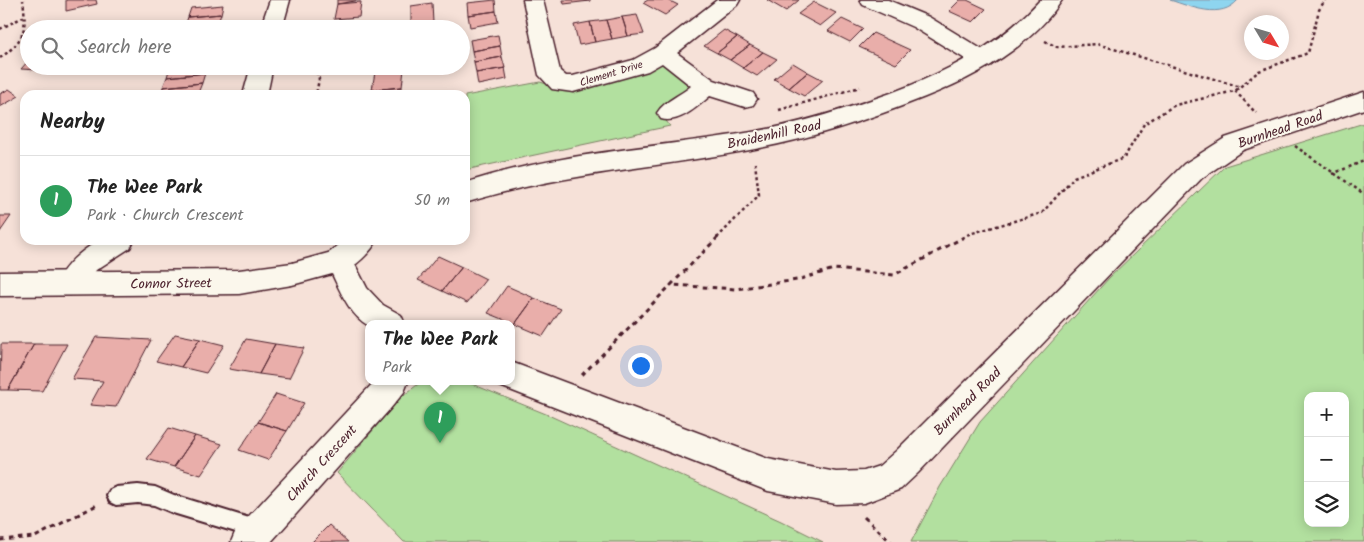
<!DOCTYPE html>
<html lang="en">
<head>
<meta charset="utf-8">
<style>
	:root { --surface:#fff; --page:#f6f6f6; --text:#222; --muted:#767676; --line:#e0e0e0; --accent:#d1495b }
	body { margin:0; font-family:Kalam,sans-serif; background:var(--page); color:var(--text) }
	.controls { position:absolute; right:15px; bottom:15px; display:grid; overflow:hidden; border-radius:10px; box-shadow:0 2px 12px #0003 }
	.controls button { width:45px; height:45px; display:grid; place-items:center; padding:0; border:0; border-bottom:1px solid var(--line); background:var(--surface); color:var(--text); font:25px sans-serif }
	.compass { position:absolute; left:1244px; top:15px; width:45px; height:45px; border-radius:50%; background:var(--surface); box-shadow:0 2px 12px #0003; rotate:128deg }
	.you { position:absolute; left:640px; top:365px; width:18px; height:18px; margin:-12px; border:4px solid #fff; border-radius:50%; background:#1a73e8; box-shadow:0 0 0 8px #1a73e833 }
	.badge { display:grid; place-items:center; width:32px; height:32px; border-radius:50%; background:var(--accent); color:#fff; font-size:16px; font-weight:700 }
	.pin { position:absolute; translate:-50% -41px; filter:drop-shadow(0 1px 2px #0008) }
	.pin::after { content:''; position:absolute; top:26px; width:18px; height:15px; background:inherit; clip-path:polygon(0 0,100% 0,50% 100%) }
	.popup { position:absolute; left:365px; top:320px; width:150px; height:65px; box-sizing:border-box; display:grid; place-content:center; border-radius:10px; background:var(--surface); filter:drop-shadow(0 1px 4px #0005); font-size:16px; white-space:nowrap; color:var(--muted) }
	.popup b { font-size:19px; color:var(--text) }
	.popup::after { content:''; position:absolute; left:50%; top:100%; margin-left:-10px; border:10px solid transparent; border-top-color:var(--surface) }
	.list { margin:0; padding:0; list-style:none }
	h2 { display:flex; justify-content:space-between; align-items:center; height:65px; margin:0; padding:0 20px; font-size:21px }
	h2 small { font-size:16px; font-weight:400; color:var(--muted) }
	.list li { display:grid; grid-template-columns:32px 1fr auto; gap:15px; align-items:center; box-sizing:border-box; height:90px; padding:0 20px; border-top:1px solid var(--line) }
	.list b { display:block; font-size:19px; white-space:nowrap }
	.list p { margin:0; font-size:16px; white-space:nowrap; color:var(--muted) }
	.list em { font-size:16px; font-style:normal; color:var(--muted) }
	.icon { flex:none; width:28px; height:28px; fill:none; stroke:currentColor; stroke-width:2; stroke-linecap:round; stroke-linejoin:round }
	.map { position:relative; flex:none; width:1364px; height:542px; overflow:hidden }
	.search { position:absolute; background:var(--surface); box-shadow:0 2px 12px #0003; left:20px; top:20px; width:450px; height:55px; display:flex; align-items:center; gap:12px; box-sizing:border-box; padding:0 18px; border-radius:28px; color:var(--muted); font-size:19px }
	.panel { position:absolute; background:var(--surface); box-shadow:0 2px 12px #0003; left:20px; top:90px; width:450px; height:155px; border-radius:15px }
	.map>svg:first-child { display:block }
	.green { fill:#b2e09f; stroke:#7e8065; fill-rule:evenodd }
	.water { fill:#8ed5ef; stroke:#738ca1 }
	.building { fill:#e9aeaa; stroke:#4a1f2b }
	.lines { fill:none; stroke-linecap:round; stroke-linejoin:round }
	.service-casing { stroke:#4a1f2b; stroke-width:4 }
	.minor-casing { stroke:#4a1f2b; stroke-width:3 }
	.tertiary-casing { stroke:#4a1f2b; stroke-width:3 }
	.secondary-casing { stroke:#4a1f2b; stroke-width:3 }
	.path-far1 { stroke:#4a1f2b; stroke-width:2.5; stroke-dasharray:3 3; stroke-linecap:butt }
	.path { stroke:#4a1f2b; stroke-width:3; stroke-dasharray:4.5 4.5; stroke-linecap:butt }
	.service { fill:#fbf7ec; fill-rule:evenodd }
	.minor { fill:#fbf7ec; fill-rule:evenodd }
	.tertiary { fill:#fbf7ec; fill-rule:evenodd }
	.secondary { fill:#fbf7ec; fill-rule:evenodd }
	.labels { text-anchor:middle; stroke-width:4; stroke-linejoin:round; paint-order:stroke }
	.far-street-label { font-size:11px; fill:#4a1f2b; stroke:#fbf7ec }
	.street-label { font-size:14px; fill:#4a1f2b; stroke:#fbf7ec }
</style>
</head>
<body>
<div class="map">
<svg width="1364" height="542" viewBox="0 0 1364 542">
	<rect width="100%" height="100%" fill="#f6e1d8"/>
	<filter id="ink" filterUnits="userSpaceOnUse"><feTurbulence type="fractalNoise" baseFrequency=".02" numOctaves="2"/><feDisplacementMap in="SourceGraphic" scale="10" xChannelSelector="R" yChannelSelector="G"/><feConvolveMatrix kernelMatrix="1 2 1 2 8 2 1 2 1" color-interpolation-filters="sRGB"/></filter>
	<g filter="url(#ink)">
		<path class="green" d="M662,59l38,29 -41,24 11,14 -205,44v-74l75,-14 17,5z
			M1364,123v419h-453l29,-55 40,-65 129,-144 116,-112zM1308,396h37v127h-37z
			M421,382h46l79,32 235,107 42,21h-419l-67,-69 63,-75z"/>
		<path class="water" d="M1170,0h68c-17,20 -46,7 -68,0z"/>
		<path class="building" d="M66,0h30l1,4 -31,7z
			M337,0h24l-24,4z
			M495,0l1,11 -28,4 -1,-12z
			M563,0h27v1l-26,3z
			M648,0h20l10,5 -13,10 -22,-12z
			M767,0h32l-13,11z
			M960,0h7l19,9 -13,13 -24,-11z
			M361,2l-2,15 -25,2 3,-15z
			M814,2l22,11 -16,13 -22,-12z
			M432,3l1,20 -22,3v-20z
			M223,5l-2,9 -33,3 3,-9z
			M496,11l2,11 -28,5 -2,-12z
			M221,14l-3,9 -33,3 3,-9z
			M637,15l7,19 -16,2 -6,-19z
			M622,17l6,19 -16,3 -6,-19z
			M842,19l21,10 -13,13 -22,-11z
			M606,20l6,19 -17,3 -5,-20z
			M590,22l5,20 -16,3 -5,-20z
			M218,23l-2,6h-32l1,-3z
			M724,30l13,7 -20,16 -13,-7z
			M873,33l37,17 -14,14 -37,-17z
			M498,35l2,11 -28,5 -2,-11z
			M737,37l13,8 -20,15 -13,-7z
			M750,45l13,7 -20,16 -13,-8z
			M500,46l2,11 -28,5 -2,-11z
			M763,52l14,7 -20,17 -14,-8z
			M502,57l3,11 -29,5 -2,-11z
			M29,60v6h29l-3,5 -34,-2z
			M793,63l15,9 -19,16 -15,-9z
			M207,66l-2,7 -38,4 3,-10z
			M505,68l2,11 -29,6 -2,-12z
			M404,69l-2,18 -30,3 3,-18z
			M808,72l15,8 -19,16 -15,-8z
			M205,73l-3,10 -39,4 4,-10z
			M202,83l-4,10 -38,2 3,-8z
			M402,87v8h-31l1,-5z
			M9,89l10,7 -19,11v-13z
			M0,216h11l-11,16z
			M438,256l24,11 -20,24 -24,-11z
			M462,267l24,12 -19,24 -25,-12z
			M507,286l27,12 -19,26 -27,-11z
			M534,298l27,11 -18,27 -28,-12z
			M175,334l25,5 -19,28 -25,-6z
			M96,337l55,3 -35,67 -26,-2 13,-24 -31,-2z
			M200,339l24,6 -18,28 -25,-6z
			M246,339l29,5 -16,30 -30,-5z
			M1,344h33l-26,46h-8z
			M34,344h33l-25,47 -34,-1z
			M275,344l29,4 -15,30 -30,-4z
			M276,394l28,9 -17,28 -29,-9z
			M258,422l29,9 -19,29 -29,-10z
			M169,428l26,8 -21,31 -27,-8z
			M195,436l27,8 -21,31 -27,-8z
			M329,525l19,17h-36z"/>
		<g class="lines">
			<g class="service-casing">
				<path id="service" d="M138,485l17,2 19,8 85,26 7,2 2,7 -2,7 -7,2 -86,-26 -19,-8 -16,-2 -22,2 -6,-3 -3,-6 3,-6 6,-3z"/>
			</g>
			<g class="minor-casing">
				<path id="minor" d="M270,0h20l-8,29h-22z
					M523,0h20l17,71 6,5h7l60,-16 22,-12 62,-48h23l-3,5 -60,48 37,27 39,13 4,6 -4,6 -8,2 -35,-11c-13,11 -31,28 -49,23l-4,-6c7,-12 24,-18 34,-27l-29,-23 -14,8 -75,21 -21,-3 -13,-14z
					M860,0h28l41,17 62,38 3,5 -3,5 -8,2 -8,-2 -62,-38 -50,-22z
					M251,66h22l-6,29h-24z
					M99,240h35l-4,8 -34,22 -16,21 -10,4 -10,-4 -4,-8c10,-20 24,-31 43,-43z
					M374,382h34l-4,10 -14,17 -119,133h-40l5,-12z"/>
			</g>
			<g class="tertiary-casing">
				<path id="tertiary" d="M1040,0h22c-31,47 -86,77 -137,97 -55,22 -112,41 -170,52 -97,19 -195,24 -290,54v-20c92,-31 192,-35 287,-51 48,-8 94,-23 139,-39 56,-21 109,-48 149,-93z
					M345,240h32c-5,11 -23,29 -36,32 -4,0 -8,-2 -12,-3l-4,-8 4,-8z"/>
			</g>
			<g class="secondary-casing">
				<path id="secondary" d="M1364,92v17l-121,41 -41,28 -284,295 -17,16 -37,14 -28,1 -68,-13 -268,-105 -1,-4h12v-20l257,97 68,13 28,-1 15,-5 17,-15 288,-287 41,-26z
					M339,250l10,3 18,35 16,17 18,10 4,9h-36v2c-19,-11 -28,-33 -37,-52l-40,11 -53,9 -239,2v-24l239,-2 53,-7z"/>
			</g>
			<path class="path-far1" d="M0,29l25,-13
				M1045,41l12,6 40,-3 144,43
				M0,58c25,-18 27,-28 23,-58
				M315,66l4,13 -3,16
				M1235,91l21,22
				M779,110l81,-23
				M1295,146l69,48
				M1332,174l32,-13
				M717,238l42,-43 -4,-32
				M962,238l7,-4 73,-21 32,-36 50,-19 20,-34 31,-19 60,-14 24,-20 49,-18 11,-43 6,-10"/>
			<path class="path" d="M718,237l-47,48 65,4 61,-9 37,-11 60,6 70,-38
				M582,375l89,-90
				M864,517l27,25
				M0,540l35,-3 62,-32"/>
			<use href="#service" class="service"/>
			<use href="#minor" class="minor"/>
			<use href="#tertiary" class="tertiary"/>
			<use href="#secondary" class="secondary"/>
		</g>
	</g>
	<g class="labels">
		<g class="far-street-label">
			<text transform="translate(611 73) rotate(-17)" y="4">Clement Drive</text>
		</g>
		<g class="street-label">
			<text transform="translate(1280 129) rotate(-19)" y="5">Burnhead Road</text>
			<text transform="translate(774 134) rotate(-12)" y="5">Braidenhill Road</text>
			<text transform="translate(171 283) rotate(-1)" y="5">Connor Street</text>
			<text transform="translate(967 401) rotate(-45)" y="5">Burnhead Road</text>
			<text transform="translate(321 463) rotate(-48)" y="5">Church Crescent</text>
		</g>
	</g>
</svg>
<div class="controls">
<button>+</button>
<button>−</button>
<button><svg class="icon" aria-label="layers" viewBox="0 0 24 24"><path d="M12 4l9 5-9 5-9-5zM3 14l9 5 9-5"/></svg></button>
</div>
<svg class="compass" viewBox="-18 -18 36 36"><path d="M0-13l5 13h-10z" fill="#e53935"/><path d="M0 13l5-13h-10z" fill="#767676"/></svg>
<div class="you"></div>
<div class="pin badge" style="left:440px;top:443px;background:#2e9e5b">1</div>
<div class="popup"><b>The Wee Park</b>Park</div>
<div class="search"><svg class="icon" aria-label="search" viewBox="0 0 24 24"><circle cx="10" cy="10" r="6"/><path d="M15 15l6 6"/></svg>Search here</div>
<section class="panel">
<h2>Nearby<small></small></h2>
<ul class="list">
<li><span class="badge" style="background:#2e9e5b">1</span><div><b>The Wee Park</b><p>Park · Church Crescent</p></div><em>50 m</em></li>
</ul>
</section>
</div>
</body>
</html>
